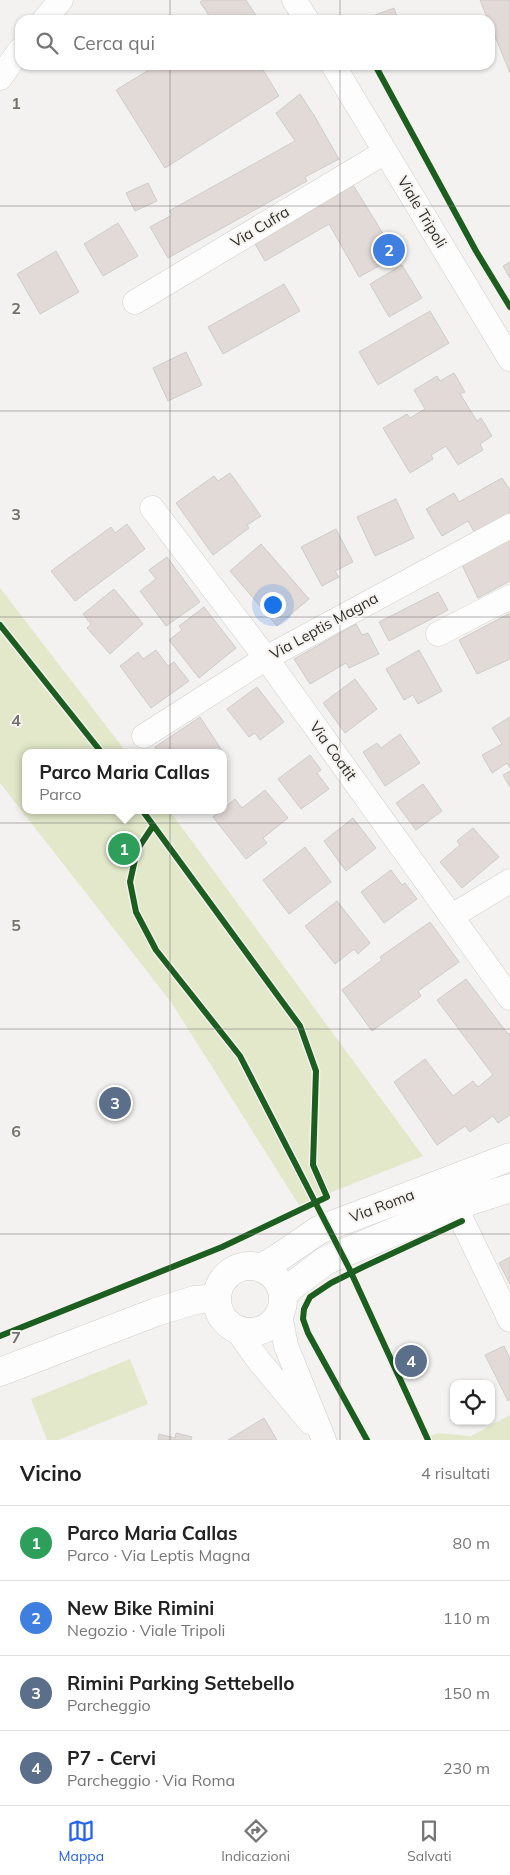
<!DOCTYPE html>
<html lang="it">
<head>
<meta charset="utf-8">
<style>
	:root { --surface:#fff; --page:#f6f6f6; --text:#222; --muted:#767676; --line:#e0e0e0; --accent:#2563eb }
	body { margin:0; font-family:Mulish,sans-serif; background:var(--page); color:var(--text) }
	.controls { position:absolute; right:15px; bottom:15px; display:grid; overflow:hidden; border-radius:10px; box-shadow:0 1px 4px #0004 }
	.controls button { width:45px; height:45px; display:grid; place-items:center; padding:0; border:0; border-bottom:1px solid var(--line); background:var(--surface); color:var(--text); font:25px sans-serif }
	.you { position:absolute; left:272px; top:604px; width:18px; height:18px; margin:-12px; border:4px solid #fff; border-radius:50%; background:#1a73e8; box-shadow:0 0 0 8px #1a73e833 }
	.badge { display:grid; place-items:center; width:32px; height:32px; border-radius:50%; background:var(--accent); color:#fff; font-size:16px; font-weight:700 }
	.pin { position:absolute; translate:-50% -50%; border:2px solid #fff; box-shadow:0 1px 5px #0006 }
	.popup { position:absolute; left:22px; top:749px; width:205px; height:65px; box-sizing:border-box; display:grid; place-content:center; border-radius:10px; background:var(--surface); filter:drop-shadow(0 1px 4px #0005); font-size:16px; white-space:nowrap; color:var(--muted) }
	.popup b { font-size:19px; color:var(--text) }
	.popup::after { content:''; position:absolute; left:50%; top:100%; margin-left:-10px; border:10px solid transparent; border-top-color:var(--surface) }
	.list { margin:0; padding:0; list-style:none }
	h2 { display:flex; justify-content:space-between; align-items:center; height:65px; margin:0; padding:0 20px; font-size:21px }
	h2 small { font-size:16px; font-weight:400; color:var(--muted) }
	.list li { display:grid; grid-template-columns:32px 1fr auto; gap:15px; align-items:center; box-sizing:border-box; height:75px; padding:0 20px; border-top:1px solid var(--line) }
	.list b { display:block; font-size:19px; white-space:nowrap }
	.list p { margin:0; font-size:16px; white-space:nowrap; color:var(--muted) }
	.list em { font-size:16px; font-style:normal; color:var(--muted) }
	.icon { flex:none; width:28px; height:28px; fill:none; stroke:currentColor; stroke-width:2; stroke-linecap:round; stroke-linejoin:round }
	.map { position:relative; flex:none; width:510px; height:1440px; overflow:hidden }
	.search { position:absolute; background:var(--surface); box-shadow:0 1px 4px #0004; left:15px; right:15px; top:15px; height:55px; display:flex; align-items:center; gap:12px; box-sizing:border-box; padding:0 18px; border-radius:15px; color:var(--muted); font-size:19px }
	.sheet { height:365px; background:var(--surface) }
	nav { display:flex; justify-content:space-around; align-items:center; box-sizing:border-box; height:70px; border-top:1px solid var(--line); background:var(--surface); font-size:14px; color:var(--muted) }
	nav a { display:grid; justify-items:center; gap:2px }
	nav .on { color:var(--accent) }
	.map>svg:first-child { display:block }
	.green { fill:#e2e8c9 }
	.building { fill:#e2dad7; stroke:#ceccca }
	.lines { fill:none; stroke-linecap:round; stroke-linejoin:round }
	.minor-casing { stroke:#d0cecc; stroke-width:25 }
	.major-casing { stroke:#d0cecc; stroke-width:29 }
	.minor { stroke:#fdfdfd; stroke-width:24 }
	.major { stroke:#fdfdfd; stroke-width:28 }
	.cycleway-casing { stroke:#f6f2ee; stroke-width:9 }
	.cycleway { stroke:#1b5e20; stroke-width:6 }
	.grid { fill:none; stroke:#757371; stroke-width:1; stroke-opacity:0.55 }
	.labels { text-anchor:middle; stroke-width:4; stroke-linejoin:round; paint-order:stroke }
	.street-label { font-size:15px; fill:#302f2d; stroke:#f6f2ee }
	.grid-label { font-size:16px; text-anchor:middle; font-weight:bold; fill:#757371; stroke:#f6f2ee; stroke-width:4; stroke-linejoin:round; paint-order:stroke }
</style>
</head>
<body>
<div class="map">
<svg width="510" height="1440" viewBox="0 0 510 1440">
	<rect width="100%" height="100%" fill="#f4f2f0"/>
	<path class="green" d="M0,588l127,165h-102v57h144l254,346 -124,49 -128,-203 -171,-219z
		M130,1359l18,45 -90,36h-11l-16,-41z
		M510,1415v25h-88l16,-7 33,3z"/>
	<path class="building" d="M203,0h43l13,20h-47l-12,-18z
		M480,0h30v73l-20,-49v-4h-2z
		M394,8l4,12h-21l-2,-5z
		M157,65h103l19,31 -114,72 -49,-78z
		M300,94l15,23 24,42 -34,18 2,4 -139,77 -18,-31 22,-12 -3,-4 126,-70 -19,-28z
		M350,180l47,76 -38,21 -30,-53 -64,37 -14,-24z
		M148,183l9,18 -22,10 -9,-18z
		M118,223l20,33 -35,20 -19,-32z
		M56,251l23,41 -39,22 -23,-40z
		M510,262v16l-7,-12z
		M402,265l20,33 -33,19 -19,-33z
		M284,284l16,27 -77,43 -15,-27z
		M430,311l19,32 -71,42 -19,-33z
		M186,352l16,33 -34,16 -15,-33z
		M454,373l11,19 -5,2 17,27 4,-3 11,18 -12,8 3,6 -25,15 -12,-19 -15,9 2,4 -23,14 -27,-45 24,-14 3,4 15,-9 -11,-19 23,-14 3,5z
		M230,473l31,43 -14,9 2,3 -36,27 -37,-52 38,-27 4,5z
		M502,478l8,12v29l-33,18 -9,-16 -26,15 -16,-27 28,-16 5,9z
		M396,499l18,39 -39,18 -18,-39z
		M127,524l18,25 -70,52 -24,-30 60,-44 4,6z
		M336,529l17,33 -18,9 4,6 -17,9 -21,-39z
		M510,539v42l-32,17 -17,-35z
		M261,544l48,55 -32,27 -47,-55z
		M167,557l33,45 -34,24 -26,-35 16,-12 -7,-9z
		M114,589l29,35 -33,30 -23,-26 4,-4 -8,-10z
		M438,592l10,18 -59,31 -10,-19z
		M204,607l32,41 -37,30 -30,-38 13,-10 -3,-4z
		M510,613v46l-33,15 -18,-34z
		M356,624l6,11 6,-2 11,21 -30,14 -3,-5 -36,21 -16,-25z
		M156,650l12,16 6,-4 15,19 -38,27 -31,-42 18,-14 5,7z
		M419,650l23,41 -24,13 -5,-9 -9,5 -18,-31z
		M355,679l22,30 -32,24 -22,-30z
		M257,687l27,35 -24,18 -5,-7 -6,4 -22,-28z
		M200,717l25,38 -2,1v-3h-64l-4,-6z
		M510,717v51l-3,-5 -15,10 -10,-18 20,-11 -10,-16z
		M400,734l20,29 -35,23 -22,-34 14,-9 4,5z
		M310,755l11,15 -4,3 12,16 -28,20 -23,-30z
		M510,771v16l-7,-12z
		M423,784l19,27 -26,19 -20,-27z
		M265,790l23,28 -25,20 4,5 -21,16 -33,-42 22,-18 7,9z
		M353,818l23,30 -30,23 -22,-30z
		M473,828l26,29 -37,31 -22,-26 20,-17 -3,-4z
		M305,847l26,35 -42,32 -26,-34z
		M391,870l11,15 3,-2 12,16 -33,24 -23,-31z
		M337,901l33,42 -12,11 -4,-5 -19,15 -30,-38z
		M430,922l29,40 -41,29 3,5 -49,35 -30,-41 40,-30 -2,-3z
		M466,979l42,55 2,-1v82l-12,8 -5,-7 -23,16 -5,-6 -28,19 -43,-63 31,-23 28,37 20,-15 5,6 15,-12 -56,-75z
		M510,1257v27l-11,-21z
		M504,1346l6,13v40l-2,2 -23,-46z
		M264,1418l13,22h-49z
		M176,1433l16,4 -1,3h-33l1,-6 16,4z"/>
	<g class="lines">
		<g class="minor-casing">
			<path id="minor" d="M294,0l13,20
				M44,20l17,-20
				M333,65l177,294
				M0,78l20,-28
				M135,302l250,-150
				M152,508l114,150 244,340
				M438,634l72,-37
				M144,736l122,-78 244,-132
				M452,916l58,-35
				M455,1206l55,114
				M280,1314l6,32 38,94
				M236,1329l23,32 51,61"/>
		</g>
		<g class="major-casing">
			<path id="major" d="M217 1299a33 33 0 1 1 66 0a33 33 0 1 1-66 0Z
				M261,1268l14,-8 44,-30 191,-73
				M283,1293l42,-32 130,-55 55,-18
				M0,1372l156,-60 39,-12 22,-2"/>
		</g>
		<use href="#minor" class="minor"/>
		<use href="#major" class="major"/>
		<g class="cycleway-casing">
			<path id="cycleway" d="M375,65l101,186 34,56
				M0,625l102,128
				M153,826l-16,24 -7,32 6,30 20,38 84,106 109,212 79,172
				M0,1336l222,-89 105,-50 -14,-32 3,-94 -16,-45 -158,-216
				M367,1440l-59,-107 -5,-14 1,-10 6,-12 21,-14 32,-16 99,-46"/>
		</g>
		<use href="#cycleway" class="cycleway"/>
	</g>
	<path class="grid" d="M170,0v20M340,0v20M170,65v1375M340,65v1375M0,206h510M0,411h510M0,617h510M0,823h510M0,1029h510M0,1234h510"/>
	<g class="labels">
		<g class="street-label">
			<text transform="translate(422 212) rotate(59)" y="5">Viale Tripoli</text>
			<text transform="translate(260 227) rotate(-31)" y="5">Via Cufra</text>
			<text transform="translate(324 626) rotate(-29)" y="5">Via Leptis Magna</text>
			<text transform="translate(333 751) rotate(54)" y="5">Via Coatit</text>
			<text transform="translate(382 1206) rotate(-21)" y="5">Via Roma</text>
		</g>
	</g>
	<g class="grid-label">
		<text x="16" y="109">1</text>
		<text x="16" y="314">2</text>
		<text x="16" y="520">3</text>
		<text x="16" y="726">4</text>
		<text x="16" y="931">5</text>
		<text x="16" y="1137">6</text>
		<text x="16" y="1343">7</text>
	</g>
</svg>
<div class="controls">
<button><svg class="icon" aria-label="locate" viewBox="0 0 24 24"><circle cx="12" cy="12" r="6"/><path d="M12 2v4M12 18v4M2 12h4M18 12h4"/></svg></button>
</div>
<div class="you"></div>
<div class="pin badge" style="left:124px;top:849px;background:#2e9e5b">1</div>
<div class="popup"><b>Parco Maria Callas</b>Parco</div>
<div class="pin badge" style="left:389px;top:250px;background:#3f7fe0">2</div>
<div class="pin badge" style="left:115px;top:1103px;background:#5c6f8a">3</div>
<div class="pin badge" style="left:411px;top:1361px;background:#5c6f8a">4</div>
<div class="search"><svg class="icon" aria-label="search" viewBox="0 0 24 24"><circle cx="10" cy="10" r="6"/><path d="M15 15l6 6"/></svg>Cerca qui</div>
</div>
<section class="sheet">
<h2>Vicino<small>4 risultati</small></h2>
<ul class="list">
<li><span class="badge" style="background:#2e9e5b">1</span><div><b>Parco Maria Callas</b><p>Parco · Via Leptis Magna</p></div><em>80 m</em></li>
<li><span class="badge" style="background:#3f7fe0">2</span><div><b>New Bike Rimini</b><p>Negozio · Viale Tripoli</p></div><em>110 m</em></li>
<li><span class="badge" style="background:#5c6f8a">3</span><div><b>Rimini Parking Settebello</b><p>Parcheggio</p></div><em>150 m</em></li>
<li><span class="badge" style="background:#5c6f8a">4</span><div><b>P7 - Cervi</b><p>Parcheggio · Via Roma</p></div><em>230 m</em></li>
</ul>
</section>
<nav>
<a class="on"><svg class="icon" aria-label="map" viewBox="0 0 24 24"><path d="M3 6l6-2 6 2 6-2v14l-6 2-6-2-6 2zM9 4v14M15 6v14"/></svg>Mappa</a>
<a><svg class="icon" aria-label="directions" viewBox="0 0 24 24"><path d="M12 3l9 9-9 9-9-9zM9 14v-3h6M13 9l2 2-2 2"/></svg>Indicazioni</a>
<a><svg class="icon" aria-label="saved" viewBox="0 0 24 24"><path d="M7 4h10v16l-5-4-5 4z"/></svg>Salvati</a>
</nav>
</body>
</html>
